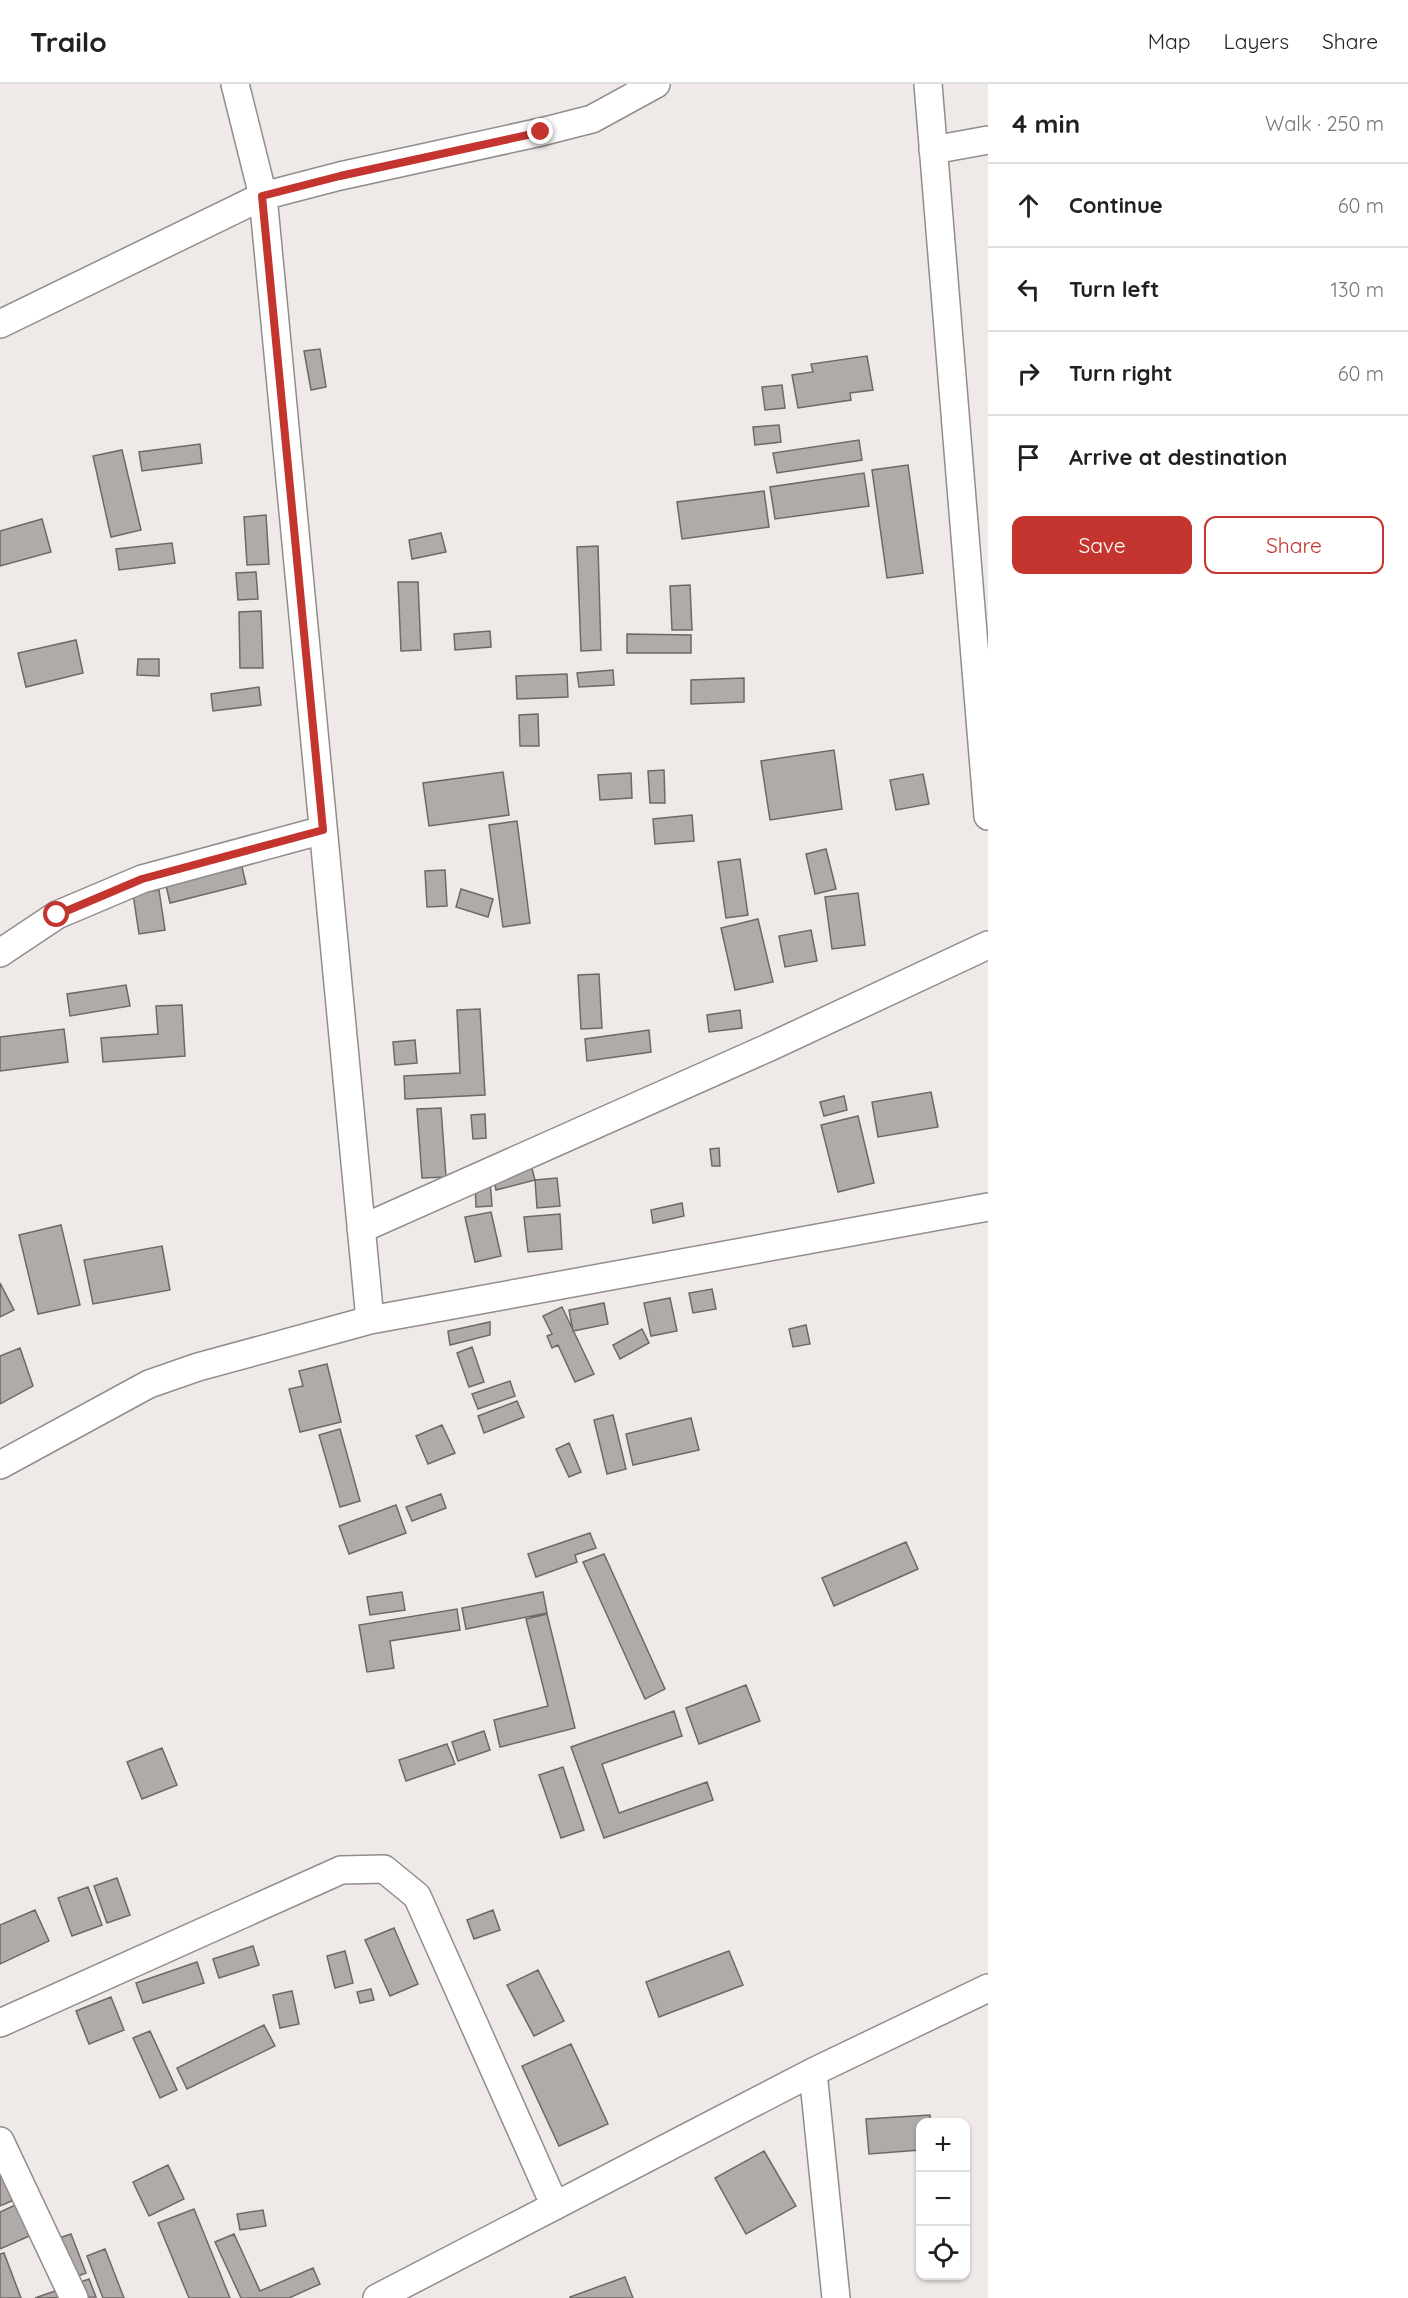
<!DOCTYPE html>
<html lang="en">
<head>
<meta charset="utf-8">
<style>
	:root { --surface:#fff; --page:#f2f2f2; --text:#202124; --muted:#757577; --line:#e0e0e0; --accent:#c3352e }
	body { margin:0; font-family:Quicksand,sans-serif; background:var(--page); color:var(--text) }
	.controls { position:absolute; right:18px; bottom:18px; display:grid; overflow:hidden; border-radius:12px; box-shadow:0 2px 4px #0004 }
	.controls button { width:54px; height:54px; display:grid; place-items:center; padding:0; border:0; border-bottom:2px solid var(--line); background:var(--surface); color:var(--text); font:30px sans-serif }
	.stop { position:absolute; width:18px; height:18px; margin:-14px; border:4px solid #c3352e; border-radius:50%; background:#fff }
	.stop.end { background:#c3352e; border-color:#fff; box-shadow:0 2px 6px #0008 }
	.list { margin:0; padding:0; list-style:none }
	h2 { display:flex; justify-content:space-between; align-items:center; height:78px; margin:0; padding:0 24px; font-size:26px }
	h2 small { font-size:20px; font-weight:400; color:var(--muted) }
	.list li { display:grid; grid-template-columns:39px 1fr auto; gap:18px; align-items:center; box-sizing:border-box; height:84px; padding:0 24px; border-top:2px solid var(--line) }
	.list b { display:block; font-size:22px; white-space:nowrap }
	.list em { font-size:20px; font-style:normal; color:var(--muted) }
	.actions { display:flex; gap:12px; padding:18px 24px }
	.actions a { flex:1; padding:14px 0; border:2px solid var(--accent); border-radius:12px; text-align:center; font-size:21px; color:var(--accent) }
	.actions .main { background:var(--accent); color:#fff }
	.icon { flex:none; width:33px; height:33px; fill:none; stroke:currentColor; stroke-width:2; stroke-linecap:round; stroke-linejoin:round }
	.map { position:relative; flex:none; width:988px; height:2214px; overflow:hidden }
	header { display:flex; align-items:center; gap:36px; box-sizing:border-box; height:84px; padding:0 30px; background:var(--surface); border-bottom:2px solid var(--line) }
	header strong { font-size:28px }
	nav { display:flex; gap:33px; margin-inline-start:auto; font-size:21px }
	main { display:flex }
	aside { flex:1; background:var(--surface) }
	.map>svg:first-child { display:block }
	.building { fill:#b0aaa9; stroke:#6e6867; stroke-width:1.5 }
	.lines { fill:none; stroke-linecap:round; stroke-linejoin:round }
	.street-casing { stroke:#928d8c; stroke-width:30 }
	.street { stroke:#fff; stroke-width:27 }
	.route { stroke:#c3352e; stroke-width:8 }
</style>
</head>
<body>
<header>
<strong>Trailo</strong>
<nav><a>Map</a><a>Layers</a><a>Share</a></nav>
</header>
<main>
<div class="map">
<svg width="988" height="2214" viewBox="0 0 988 2214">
	<rect width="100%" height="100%" fill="#efe9e8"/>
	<path class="building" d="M320,265l6,38 -15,3 -7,-39z
		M867,272l6,34 -23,3 1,7 -53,8 -6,-33 21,-3 -2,-8z
		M782,301l3,23 -20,2 -3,-23z
		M779,341l2,17 -26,3 -2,-18z
		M859,356l3,20 -85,13 -4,-20z
		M200,360l2,19 -60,8 -3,-19z
		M122,366l19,80 -30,7 -18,-81z
		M908,381l15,108 -36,5 -15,-108z
		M864,389l5,33 -94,13 -5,-32z
		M764,407l5,36 -87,12 -5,-37z
		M266,431l3,49 -22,1 -3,-48z
		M42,435l9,33 -51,14v-35z
		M441,449l5,19 -34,7 -3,-19z
		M172,459l3,20 -56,7 -3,-21z
		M598,462l3,104 -20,1 -4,-104z
		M256,488l2,27 -20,1 -2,-27z
		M398,498h20l3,68 -20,1z
		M690,501l2,45h-20l-2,-44z
		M261,527l2,57h-23l-1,-56z
		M490,547l1,16 -36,3 -1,-16z
		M627,550l64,1v18h-64z
		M76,556l7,33 -57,14 -8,-34z
		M138,575h21v17l-22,-1z
		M613,586l1,15 -35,2 -2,-14z
		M567,590l1,23 -51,2 -1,-23z
		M744,594v24l-53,2v-24z
		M259,603l2,18 -48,6 -2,-17z
		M538,630l1,32h-19l-1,-31z
		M834,666l8,59 -72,11 -9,-59z
		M664,686l1,33h-15l-2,-32z
		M503,688l6,43 -80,11 -6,-43z
		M631,689l1,25 -32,2 -2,-25z
		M923,690l6,30 -33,6 -6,-30z
		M692,731l2,26 -39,3 -2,-25z
		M517,737l13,102 -27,4 -14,-102z
		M826,765l10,40 -21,5 -9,-40z
		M740,775l8,56 -22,3 -8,-56z
		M242,783l4,17 -76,19 -4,-18z
		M445,786l2,36 -20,1 -2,-36z
		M461,805l32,10 -5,18 -32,-10z
		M159,806l6,40 -26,4 -6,-40z
		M858,809l7,52 -33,4 -7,-52z
		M758,835l15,63 -38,8 -14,-62z
		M811,846l6,31 -32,6 -6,-31z
		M599,890l3,54 -21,1 -3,-54z
		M126,901l4,21 -60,10 -3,-22z
		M182,921l3,51 -82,6 -2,-24 57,-4 -2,-28z
		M480,925l5,86 -80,4 -1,-23 56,-3 -3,-63z
		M740,926l2,18 -33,4 -2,-17z
		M64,945l4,33 -68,9v-34z
		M649,946l2,22 -64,9 -2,-22z
		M415,956l2,23 -22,2 -2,-23z
		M931,1008l7,35 -60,10 -6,-35z
		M844,1012l3,14 -23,6 -4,-14z
		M441,1024l5,69 -24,1 -5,-69z
		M485,1030l1,24 -13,1 -2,-24z
		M858,1032l16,67 -36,9 -17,-67z
		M719,1064l1,18h-8l-2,-17z
		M530,1077l5,19 -39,10 -4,-21z
		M557,1094l3,28 -23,2 -2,-28z
		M490,1097l2,25 -16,1 -1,-25z
		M682,1119l2,13 -31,7 -2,-13z
		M491,1128l10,44 -26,6 -10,-45z
		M560,1130l2,35 -34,3 -4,-35z
		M61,1141l19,80 -42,9 -19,-79z
		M162,1162l8,44 -77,14 -9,-44z
		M0,1199l14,27 -14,7z
		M712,1205l4,20 -23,4 -4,-20z
		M670,1214l7,33 -26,5 -7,-33z
		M604,1219l4,21 -35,7 -4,-21z
		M562,1223l32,67 -19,8 -17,-37 -6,3 -5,-12 5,-2 -9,-18z
		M490,1238v13l-40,10 -2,-14z
		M806,1241l4,19 -17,3 -4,-18z
		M642,1245l7,14 -29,16 -7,-14z
		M472,1263l12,35 -15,5 -12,-34z
		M20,1264l13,38 -33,18v-48z
		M327,1280l14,58 -41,10 -11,-43 14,-3 -4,-15z
		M510,1297l5,15 -37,13 -6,-15z
		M517,1317l7,16 -40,16 -6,-17z
		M613,1331l13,54 -19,5 -13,-54z
		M691,1334l8,32 -66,15 -7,-31z
		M442,1341l13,28 -27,11 -12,-28z
		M340,1345l20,72 -20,6 -21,-72z
		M569,1359l12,29 -12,5 -13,-28z
		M441,1410l5,14 -34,13 -6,-14z
		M396,1421l10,28 -57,21 -10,-28z
		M590,1449l6,15 -21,7 2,7 -41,15 -8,-23z
		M906,1458l12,27 -84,37 -12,-28z
		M604,1470l61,135 -20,10 -62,-137z
		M402,1508l3,18 -35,5 -3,-18z
		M543,1508l4,21 -81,16 -4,-21z
		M457,1525l3,21 -70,11 4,27 -27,4 -8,-47z
		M547,1530l28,114 -75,19 -6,-27 54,-14 -22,-87z
		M746,1601l14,36 -61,23 -13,-36z
		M674,1627l8,25 -80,28 17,49 88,-31 6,18 -109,38 -33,-91z
		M484,1647l6,19 -32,11 -6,-19z
		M447,1660l8,20 -49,17 -7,-21z
		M162,1664l15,37 -35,14 -15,-37z
		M563,1683l21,63 -23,8 -22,-63z
		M117,1794l13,37 -23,8 -13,-37z
		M88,1803l14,38 -30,11 -14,-38z
		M35,1826l14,31 -49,23v-39z
		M493,1826l7,20 -26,9 -7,-19z
		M394,1844l24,56 -28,12 -25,-56z
		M253,1862l6,19 -40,13 -6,-19z
		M345,1867l8,32 -18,5 -8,-32z
		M729,1867l14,34 -84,32 -13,-35z
		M197,1878l7,21 -61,20 -7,-20z
		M538,1886l26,51 -30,15 -27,-51z
		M371,1905l3,11 -14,3 -3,-11z
		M292,1907l7,33 -19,4 -7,-33z
		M111,1913l13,33 -35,14 -13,-33z
		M264,1941l11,21 -88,43 -10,-21z
		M150,1947l27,59 -17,8 -27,-60z
		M571,1960l37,80 -49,22 -37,-80z
		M930,2031v7h-10v28l-51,4 -3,-35z
		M764,2067l32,55 -50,28 -31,-56z
		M168,2081l16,34 -35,17 -16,-34z
		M0,2084l14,32 -14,6z
		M22,2118l14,31 -36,16v-37z
		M194,2125l36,89h-41l-31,-75z
		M263,2126l3,16 -26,4 -3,-16z
		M71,2150l15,39 -14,5 -16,-39z
		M234,2150l26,57 53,-23 7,16 -31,14h-48l-26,-56z
		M105,2165l19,49h-21l-16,-42z
		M4,2169l17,45h-21v-44z
		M625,2193l8,21h-63v-1z
		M89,2195l7,18 -61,1z"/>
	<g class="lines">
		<g class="street-casing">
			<path id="street" d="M235,0l28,112 107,1124
				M928,0l60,732
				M933,66l55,-10
				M0,240l263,-128 77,-20 201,-44 51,-13 64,-35
				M0,869l57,-38 85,-36 181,-49
				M361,1145l411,-183 216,-101
				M0,1381l149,-81 49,-17 172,-47 618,-113
				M0,1939l341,-153 43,-1 33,27 138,310
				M813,1988l23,226
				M0,2057l74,157
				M377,2214l436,-226 175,-84"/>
		</g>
		<use href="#street" class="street"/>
	</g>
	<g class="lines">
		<path class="route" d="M57,831l85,-36 181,-49 -61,-634 78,-20 201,-44"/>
	</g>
</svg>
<div class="controls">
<button>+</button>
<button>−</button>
<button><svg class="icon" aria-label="locate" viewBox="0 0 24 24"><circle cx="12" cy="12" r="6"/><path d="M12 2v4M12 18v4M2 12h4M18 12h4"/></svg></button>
</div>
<div class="stop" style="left:57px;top:831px"></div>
<div class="stop end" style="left:541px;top:48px"></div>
</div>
<aside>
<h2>4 min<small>Walk · 250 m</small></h2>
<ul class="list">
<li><svg class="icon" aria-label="ahead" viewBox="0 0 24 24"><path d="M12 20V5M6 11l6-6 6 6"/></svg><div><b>Continue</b></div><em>60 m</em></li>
<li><svg class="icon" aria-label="left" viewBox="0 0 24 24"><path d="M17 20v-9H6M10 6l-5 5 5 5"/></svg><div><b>Turn left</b></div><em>130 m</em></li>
<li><svg class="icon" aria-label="right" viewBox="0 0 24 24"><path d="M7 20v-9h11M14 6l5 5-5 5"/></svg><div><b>Turn right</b></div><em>60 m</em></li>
<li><svg class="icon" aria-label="arrive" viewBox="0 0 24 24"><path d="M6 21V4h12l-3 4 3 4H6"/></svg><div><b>Arrive at destination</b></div></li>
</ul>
<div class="actions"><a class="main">Save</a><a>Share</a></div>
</aside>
</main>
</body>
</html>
